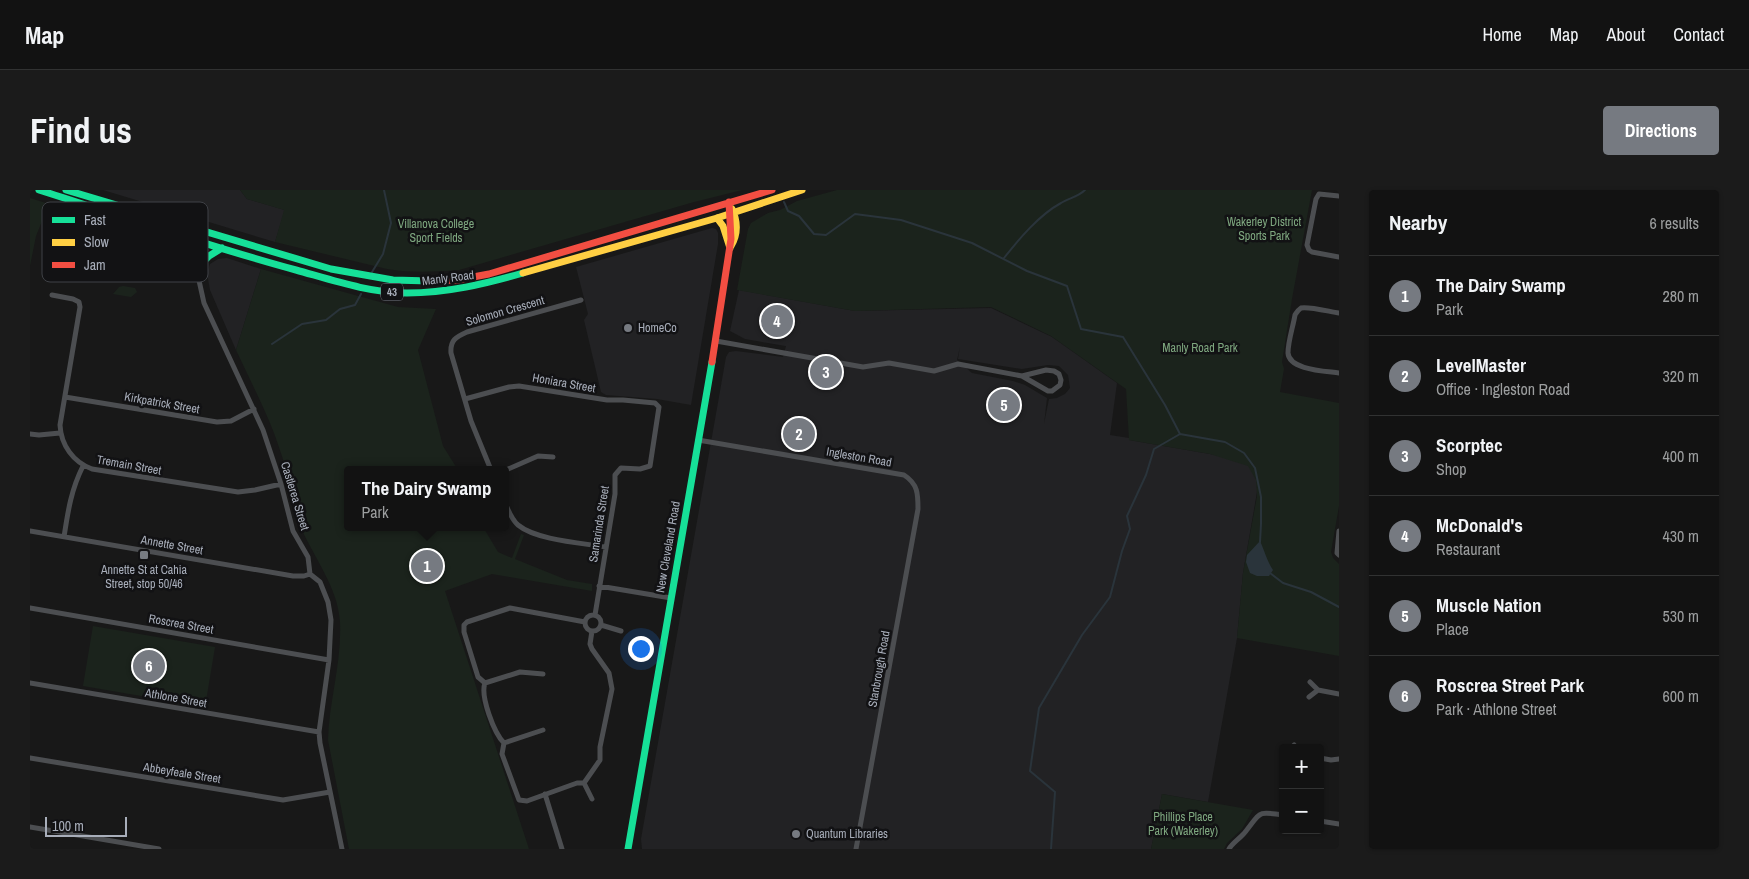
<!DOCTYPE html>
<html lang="en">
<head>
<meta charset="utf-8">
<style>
	:root { --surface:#121212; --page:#1b1b1b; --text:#f1f3f6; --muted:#9c9e9f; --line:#313232; --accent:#767a81 }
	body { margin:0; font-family:"Archivo Narrow",sans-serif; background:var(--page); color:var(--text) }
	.controls { position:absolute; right:15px; bottom:15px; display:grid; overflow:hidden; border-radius:5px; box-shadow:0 1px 4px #0004 }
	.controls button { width:45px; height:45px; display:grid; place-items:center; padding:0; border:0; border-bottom:1px solid var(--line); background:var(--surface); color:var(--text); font:25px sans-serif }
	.scale { position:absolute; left:15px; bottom:12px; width:82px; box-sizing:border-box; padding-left:5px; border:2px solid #a8aeba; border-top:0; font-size:14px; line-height:18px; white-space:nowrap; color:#a8aeba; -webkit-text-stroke:4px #121214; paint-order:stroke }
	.you { position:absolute; left:610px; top:458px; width:18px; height:18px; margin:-12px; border:4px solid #fff; border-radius:50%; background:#1a73e8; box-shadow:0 0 0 8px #1a73e833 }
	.badge { display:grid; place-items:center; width:32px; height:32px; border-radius:50%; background:var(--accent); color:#fff; font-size:16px; font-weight:700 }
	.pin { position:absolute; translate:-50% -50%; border:2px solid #fff; box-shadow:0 1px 5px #0006 }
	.popup { position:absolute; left:314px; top:276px; width:165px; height:65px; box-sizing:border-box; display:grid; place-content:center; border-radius:5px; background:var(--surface); filter:drop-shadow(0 1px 4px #0005); font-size:16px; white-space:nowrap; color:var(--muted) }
	.popup b { font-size:19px; color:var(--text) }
	.popup::after { content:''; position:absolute; left:50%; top:100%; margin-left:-10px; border:10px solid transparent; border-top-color:var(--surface) }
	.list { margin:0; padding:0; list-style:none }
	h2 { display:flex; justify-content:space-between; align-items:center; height:65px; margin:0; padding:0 20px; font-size:21px }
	h2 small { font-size:16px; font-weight:400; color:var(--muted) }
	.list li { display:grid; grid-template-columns:32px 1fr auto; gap:15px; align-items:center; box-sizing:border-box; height:80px; padding:0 20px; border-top:1px solid var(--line) }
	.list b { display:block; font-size:19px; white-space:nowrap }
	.list p { margin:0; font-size:16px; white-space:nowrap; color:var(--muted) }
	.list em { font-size:16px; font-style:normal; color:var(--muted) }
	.map { position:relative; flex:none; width:1309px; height:659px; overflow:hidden; border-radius:5px }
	header { display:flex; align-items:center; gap:30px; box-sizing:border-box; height:70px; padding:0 25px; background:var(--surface); border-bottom:1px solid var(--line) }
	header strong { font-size:24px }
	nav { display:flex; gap:28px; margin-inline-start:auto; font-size:18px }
	.intro { display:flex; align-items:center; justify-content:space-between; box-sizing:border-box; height:120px; padding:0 30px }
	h1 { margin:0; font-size:35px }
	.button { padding:12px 22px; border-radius:5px; background:var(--accent); color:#fff; font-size:18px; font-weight:700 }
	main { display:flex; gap:30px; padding:0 30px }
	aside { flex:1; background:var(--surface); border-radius:5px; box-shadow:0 1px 4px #0004 }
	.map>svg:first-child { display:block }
	.built { fill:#222224; fill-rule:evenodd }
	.green { fill:#1b231c }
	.water { fill:#2a343b }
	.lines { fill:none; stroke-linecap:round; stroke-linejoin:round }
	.stream { stroke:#2a343b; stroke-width:2 }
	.street { stroke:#4c4e51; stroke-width:5 }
	.fast { stroke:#16e098; stroke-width:7 }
	.slow { stroke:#ffcf43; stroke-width:7 }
	.jam { stroke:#f24e42; stroke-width:7 }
	.poi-dot { fill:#767a81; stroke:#121214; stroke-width:2 }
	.labels { text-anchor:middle; stroke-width:5; stroke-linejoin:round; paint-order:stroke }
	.shield { fill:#121214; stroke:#7b7f88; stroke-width:1 }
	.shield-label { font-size:11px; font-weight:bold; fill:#a8aeba }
	.park-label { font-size:12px; fill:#7ea77f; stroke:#121214 }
	.street-label { font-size:12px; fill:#a8aeba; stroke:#121214 }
	.poi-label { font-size:12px; fill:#a8aeba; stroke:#121214; text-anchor:start }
	.key { fill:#121214; stroke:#3f4146; stroke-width:1 }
	.key-label { font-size:14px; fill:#a8aeba }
</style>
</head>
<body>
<header>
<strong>Map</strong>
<nav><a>Home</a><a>Map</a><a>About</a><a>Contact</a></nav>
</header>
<div class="intro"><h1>Find us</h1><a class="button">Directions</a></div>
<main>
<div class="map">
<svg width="1309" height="659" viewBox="0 0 1309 659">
	<rect width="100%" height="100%" fill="#181818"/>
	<path class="built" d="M73,0h137l7,9 38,11 -10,32z
		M682,38l4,1 2,4v11l-27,161 -34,-6 -51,-4 -5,-3 -17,-72 4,-6 -12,-47z
		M197,68l34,11 -25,81 -26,-60 -3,-17 3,-9 8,-5z
		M709,100l116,21 136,-3 61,29 65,46 -7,52 19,3v2l133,23 -19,110 -6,65 -29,164 -46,-8 -11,55h-509l-1,-10 85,-482 3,-5 7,-1 47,6 3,-11 -41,-7 -15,-8zM930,157l-2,12 64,10 26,-4 11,1 9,9 2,13 -5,6 -8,4 -8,1 -5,25 3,-26 -22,-13 -12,-4 -41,-8 -15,-13z"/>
	<path class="green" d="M210,0h502l-48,12 -235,68c-25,2 -48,3 -72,-1l-112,-27 9,-32 -37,-11z
		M807,0h475l-20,109 -10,63 2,7 -4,23 59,11v103l-8,46 2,6 6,6v92l-102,-18 6,-65 14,-77 -1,-16 -8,-14 -38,-12 -81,-14 -3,-51 -75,-53 -60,-29 -136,4 -118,-21 11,-61 3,-6 17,-10 12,-3 17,-9z
		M0,8l19,6 -13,32 -6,30z
		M231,79l137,38 38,2 -18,41 25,96 15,24h-110v57h135l15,25 14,6 9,-24 3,1 -9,24 52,21 25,4v7l-100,-17 -47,17 84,258h-180l-21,-109c1,-39 14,-78 12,-118 -2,-34 -25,-63 -39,-94 -6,-14 -8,-29 -11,-44 -4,-17 -10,-34 -16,-51 -11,-28 -25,-55 -38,-83z
		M93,96l12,2 2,4 -6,5 -18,-3 6,-7z
		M63,436l122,21 -10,60 -122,-21z
		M1132,604l91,16 -11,19 -15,14 -3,6h-73z"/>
	<path class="water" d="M1230,351c5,11 7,20 13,29l-4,6h-12l-7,-3 -4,-11 1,-7z"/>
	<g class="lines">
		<path class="stream" d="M754,12l4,9 11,5 15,18 12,1 29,-21 46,6 71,23 55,28 40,15 14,43 42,8 42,68 15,29 45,8 19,11 11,15 6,29v27l-1,18
			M974,68c15,-19 35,-43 57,-55 8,-5 17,-6 24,-13
			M342,82l11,-18 8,-31 -7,-33
			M242,154l30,-20 24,-4 14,-11 15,-4 6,-11
			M1240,383l13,10 28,9 28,15
			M1021,659l4,-57 -25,-21 9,-63 43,-73 28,-38 12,-46 8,-22 -3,-13 19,-41 8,-26 26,-15"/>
		<path class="street" d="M1309,6l-20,-2 -3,5 -9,46 2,5 3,2 27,5
			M168,40v46l6,27 59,127 18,54 12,47 15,26 2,17 10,8 8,20 3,18 -2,40 -10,72 1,11 22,106
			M22,105l21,4 6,3 1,5 -20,118c1,20 13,37 32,44l146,23 17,-2 26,-6
			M1309,123c-8,-1 -31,-7 -38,-5 -3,2 -4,4 -6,7 -2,12 -7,26 -7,38 1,17 38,18 51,20
			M686,151l147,26 26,-4 45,8 24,-7 64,12 24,-6 8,1 5,3 2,6 -1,5 -8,6h-4l-26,-15
			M35,207l152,25 14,-1 23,-12
			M435,209l44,-12 10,-1 88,14h16l32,3 4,4 -9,59 -10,3 -19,-1 -6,7v19l-20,121
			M0,244l9,1 21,-2
			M668,250l206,35c14,9 14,19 14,34l-62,340
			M461,280l-20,-49 -20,-68c-1,-13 5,-16 16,-21l114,-32
			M476,280l32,-14 15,1
			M476,315c3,7 6,15 12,20 18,15 64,18 88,22
			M0,341l263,45h11l6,-2
			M1309,341l-2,22 2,2
			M34,347c4,-26 7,-47 19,-71
			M569,396l72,12
			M0,418l299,52
			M555 433a8 8 0 1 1 16 0a8 8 0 1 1-16 0Z
			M555,432l-75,-14 -43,14 -3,3v7l14,45 7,6c-5,13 9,50 19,60l-2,11 17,46 8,1 50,-18h7l16,-23v-13l12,-58 -3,-16 -17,-24 -2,-5 2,-13
			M571,435l20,6
			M0,493l289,49
			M455,493l35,-11 23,2
			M1288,500l21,4
			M1279,507l9,-7 -8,-8
			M474,553l39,-13
			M1264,555l2,3
			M0,568l253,42 47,-8
			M1290,568l11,2 8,-1
			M554,593l8,16
			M515,604l17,55
			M1290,631l19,3
			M0,637l129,22
			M1199,659c4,-7 12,-11 17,-18 15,-19 11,-20 37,-16"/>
		<path class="fast" d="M9,0c85,27 171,57 257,80 36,10 74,23 111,23 40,0 78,-9 116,-20
			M36,0l265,79 62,11 37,1
			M168,77l11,-11 13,-8
			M598,659l84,-487"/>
		<path class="slow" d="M687,28l6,8 7,22
			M701,56c7,-12 7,-24 1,-37
			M493,83l194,-55 85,-28"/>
		<path class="jam" d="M400,91l27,-1 32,-6 283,-84
			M682,172l19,-123 -2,-37"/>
	</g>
	<g class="poi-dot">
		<circle cx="598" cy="138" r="5"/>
		<rect x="109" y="360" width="10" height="10" rx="2.5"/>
		<circle cx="766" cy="644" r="5"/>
	</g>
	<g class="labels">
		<rect class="shield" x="351" y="93.5" width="22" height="17" rx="4"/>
		<g class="shield-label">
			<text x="362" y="106">43</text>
		</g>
		<g class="park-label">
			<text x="1234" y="36">Wakerley District<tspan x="1234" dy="14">Sports Park</tspan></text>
			<text x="406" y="38">Villanova College<tspan x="406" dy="14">Sport Fields</tspan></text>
			<text x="1170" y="162">Manly Road Park</text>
			<text x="1153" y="631">Phillips Place<tspan x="1153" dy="14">Park (Wakerley)</tspan></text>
		</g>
		<g class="street-label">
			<text transform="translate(418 88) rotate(-7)" y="4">Manly Road</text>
			<text transform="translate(475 121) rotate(-16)" y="4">Solomon Crescent</text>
			<text transform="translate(534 193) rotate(10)" y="4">Honiara Street</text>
			<text transform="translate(132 213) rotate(10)" y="4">Kirkpatrick Street</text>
			<text transform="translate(829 267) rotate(10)" y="4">Ingleston Road</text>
			<text transform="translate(99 275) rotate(10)" y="4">Tremain Street</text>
			<text transform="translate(265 306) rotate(73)" y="4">Castlerea Street</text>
			<text transform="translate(569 334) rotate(-81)" y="4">Samarinda Street</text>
			<text transform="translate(142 355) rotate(10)" y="4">Annette Street</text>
			<text transform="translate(638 357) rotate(-80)" y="4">New Cleveland Road</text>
			<text transform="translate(151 434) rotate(10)" y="4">Roscrea Street</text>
			<text transform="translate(849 479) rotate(-80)" y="4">Stanbrough Road</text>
			<text transform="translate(146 508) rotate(10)" y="4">Athlone Street</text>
			<text transform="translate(152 583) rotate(9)" y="4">Abbeyfeale Street</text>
		</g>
		<g class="poi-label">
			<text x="608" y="142">HomeCo</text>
			<text x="114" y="384" text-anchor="middle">Annette St at Cahia<tspan x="114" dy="14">Street, stop 50/46</tspan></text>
			<text x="776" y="648">Quantum Libraries</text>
		</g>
	</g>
	<rect x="12" y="12" width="166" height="80" rx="8" class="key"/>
	<rect x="22" y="27" width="23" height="6" fill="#16e098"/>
	<rect x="22" y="49" width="23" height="7" fill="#ffcf43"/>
	<rect x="22" y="72" width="23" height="6" fill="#f24e42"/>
	<g class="key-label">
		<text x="54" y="35">Fast</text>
		<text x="54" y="57">Slow</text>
		<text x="54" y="80">Jam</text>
	</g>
</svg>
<div class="controls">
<button>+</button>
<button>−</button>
</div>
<div class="scale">100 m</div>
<div class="you"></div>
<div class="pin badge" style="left:397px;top:376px">1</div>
<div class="popup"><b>The Dairy Swamp</b>Park</div>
<div class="pin badge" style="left:769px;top:244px">2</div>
<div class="pin badge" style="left:796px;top:182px">3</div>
<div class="pin badge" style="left:747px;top:131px">4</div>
<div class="pin badge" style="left:974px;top:215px">5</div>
<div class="pin badge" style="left:119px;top:476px">6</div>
</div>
<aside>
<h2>Nearby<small>6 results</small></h2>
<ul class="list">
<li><span class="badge">1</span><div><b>The Dairy Swamp</b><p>Park</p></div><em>280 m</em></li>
<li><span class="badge">2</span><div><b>LevelMaster</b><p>Office · Ingleston Road</p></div><em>320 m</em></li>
<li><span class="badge">3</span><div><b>Scorptec</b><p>Shop</p></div><em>400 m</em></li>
<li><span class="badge">4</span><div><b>McDonald's</b><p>Restaurant</p></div><em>430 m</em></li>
<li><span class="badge">5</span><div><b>Muscle Nation</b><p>Place</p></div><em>530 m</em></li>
<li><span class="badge">6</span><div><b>Roscrea Street Park</b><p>Park · Athlone Street</p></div><em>600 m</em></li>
</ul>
</aside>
</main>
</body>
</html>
